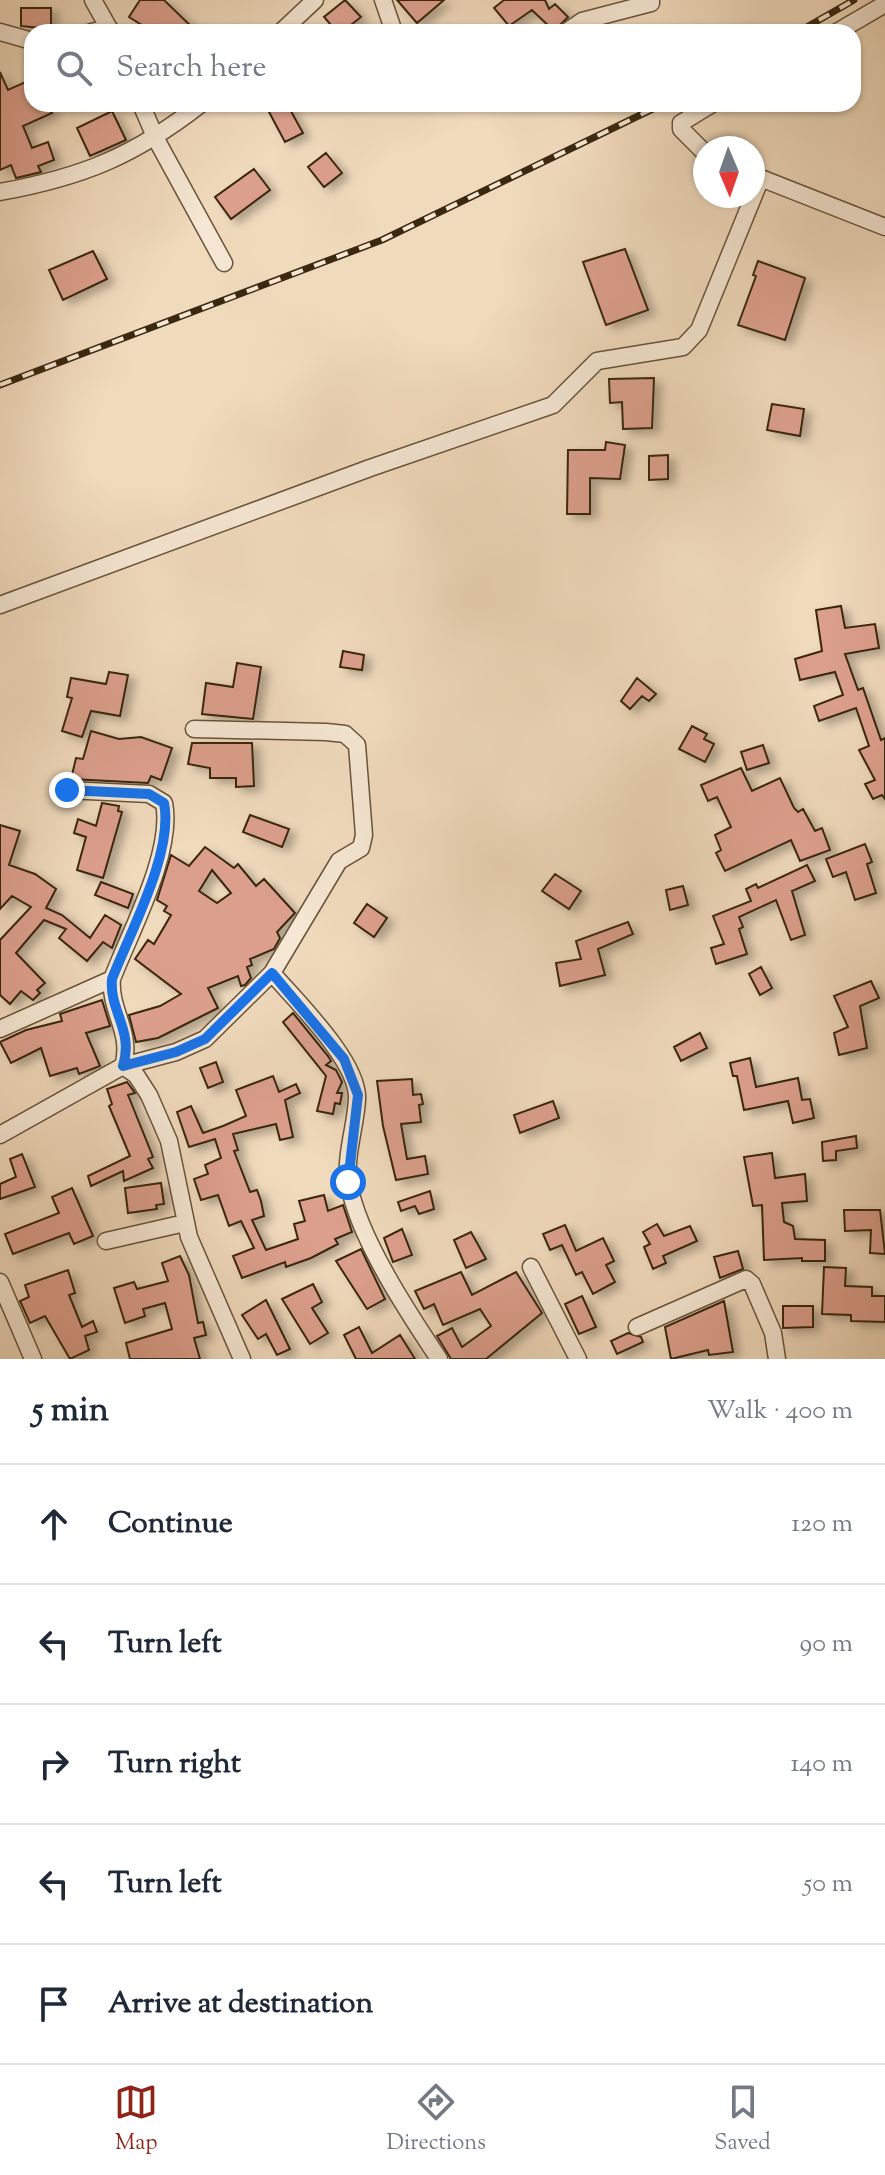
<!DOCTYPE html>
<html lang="en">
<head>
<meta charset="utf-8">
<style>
	:root { --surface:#fff; --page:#f2f2f3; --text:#1f2937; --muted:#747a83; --line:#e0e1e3; --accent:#8f2418 }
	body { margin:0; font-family:"Sorts Mill Goudy",serif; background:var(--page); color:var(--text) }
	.compass { position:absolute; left:693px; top:136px; width:72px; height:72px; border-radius:50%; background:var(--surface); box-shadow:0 2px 6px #0004; rotate:178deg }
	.stop { position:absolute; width:24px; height:24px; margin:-18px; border:6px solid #1a73e8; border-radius:50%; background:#fff }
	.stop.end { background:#1a73e8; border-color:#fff; box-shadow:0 2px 8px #0008 }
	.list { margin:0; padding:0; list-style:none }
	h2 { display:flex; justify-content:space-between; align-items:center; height:104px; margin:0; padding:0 32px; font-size:34px }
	h2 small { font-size:26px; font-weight:400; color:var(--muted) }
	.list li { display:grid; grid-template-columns:52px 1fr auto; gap:24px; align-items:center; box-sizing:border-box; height:120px; padding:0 32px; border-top:2px solid var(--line) }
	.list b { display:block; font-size:30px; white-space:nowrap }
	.list em { font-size:26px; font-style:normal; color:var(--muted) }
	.icon { flex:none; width:44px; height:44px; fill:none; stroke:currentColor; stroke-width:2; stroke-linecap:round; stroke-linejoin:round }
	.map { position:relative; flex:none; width:885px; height:1359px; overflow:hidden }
	.search { position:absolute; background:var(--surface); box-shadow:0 2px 6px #0004; left:24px; right:24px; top:24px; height:88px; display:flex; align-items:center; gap:20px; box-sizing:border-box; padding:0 28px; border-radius:24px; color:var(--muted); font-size:30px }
	.sheet { height:704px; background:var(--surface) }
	nav { display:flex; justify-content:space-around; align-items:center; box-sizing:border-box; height:112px; border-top:2px solid var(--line); background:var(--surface); font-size:22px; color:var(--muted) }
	nav a { display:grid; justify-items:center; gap:4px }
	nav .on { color:var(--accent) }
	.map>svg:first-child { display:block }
	.building { fill:#dc9f8c; stroke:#3a280f; stroke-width:2; fill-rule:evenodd; filter:url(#shadow) }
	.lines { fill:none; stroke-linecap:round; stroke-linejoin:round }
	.minor-casing { stroke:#68543a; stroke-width:19 }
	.minor { stroke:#f5e7d3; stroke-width:16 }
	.rail-casing { stroke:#3a280f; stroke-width:7 }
	.rail { stroke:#f5e7d3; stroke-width:4; stroke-dasharray:12; stroke-linecap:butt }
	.route { stroke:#1a73e8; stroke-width:10 }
</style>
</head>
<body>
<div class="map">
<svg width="885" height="1359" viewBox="0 0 885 1359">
	<defs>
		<filter id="shadow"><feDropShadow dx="7" dy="4.5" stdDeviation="4" flood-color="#0004"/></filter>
	</defs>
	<rect width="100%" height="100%" fill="#f0dabc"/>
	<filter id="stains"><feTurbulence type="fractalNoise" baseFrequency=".0025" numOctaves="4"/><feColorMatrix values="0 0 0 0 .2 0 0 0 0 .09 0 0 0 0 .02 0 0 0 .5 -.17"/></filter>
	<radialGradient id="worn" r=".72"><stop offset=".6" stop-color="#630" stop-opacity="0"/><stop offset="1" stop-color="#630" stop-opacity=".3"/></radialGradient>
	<path class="building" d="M140,0h24l33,32h-44l-24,-15z
		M345,0l16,17 -19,15h-5l-13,-15z
		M397,0h47l-27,23z
		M504,0h41l4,9 6,-5 13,13 -14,14 -22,-21 -23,16 -15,-18z
		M21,8h30v21l-30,-3z
		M0,72l8,18 24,-11v25h16l4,9 -29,13 9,22 16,-6 6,18 -16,6 3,6 -25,6 -5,-13 -11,5z
		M287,104l16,29 -18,9 -16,-30z
		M112,111l14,29 -36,16 -13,-28z
		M326,153l16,20 -18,14 -16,-20z
		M254,169l16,21 -39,29 -16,-22z
		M625,249l23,61 -42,15 -23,-63z
		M93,251l14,28 -44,21 -14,-30z
		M758,261l47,17 -20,62 -47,-15 18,-49 -3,-1z
		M654,378l-2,50 -29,1 -1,-27 -12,1 -1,-24z
		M772,404l32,5 -4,27 -33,-6z
		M606,442l19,3 -5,34 -30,-1v36h-23l1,-64h37z
		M668,455v24l-19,1v-24z
		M841,606l4,22 30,-4 4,24 -34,6 13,36 5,-2 18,52 4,-2v61l-3,-4 -9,4 -8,-15 10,-4 -16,-30 10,-4 -13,-38 -37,13 -5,-15 29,-11 -8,-23 -35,8 -5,-21 27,-8 -6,-41z
		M343,651l21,4 -2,15 -22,-3z
		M237,663l24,4 -8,52 -51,-5 4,-31 27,4z
		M109,672l19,3 -8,41 -29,-5 -9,26 -20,-6 10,-33 -5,-1 4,-19 35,6z
		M637,678l19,16 -7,7 -7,-5 -12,13 -9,-8z
		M692,726l15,8 -3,5 10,5 -9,18 -26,-13z
		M91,731l28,8 22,-2 31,11 -11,32 -10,-4 -3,7 -77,-4 5,-21 7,1z
		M192,743h60l2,43 -18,1v-9h-26v-10l-22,-4z
		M763,745l6,18 -22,7 -6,-18z
		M741,768l11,23 28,-13 14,30 4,4 5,-3 12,22 7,-3 8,22 -30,11 -9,-21 -66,31 -9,-18 5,-3 -6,-15 16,-8 -14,-30 -9,4 -7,-16z
		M102,803l17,3 -1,5 4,1 -19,66 -26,-8 9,-33 -12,-4 4,-14 18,7z
		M250,815l39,14 -7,18 -39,-15z
		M0,825l20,6 -11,34 26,9 21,15 -10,19 16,7 28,23 15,-23 16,10 -9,23 -9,-6 -16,19 -28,-23 7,-9 -22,-9 -28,33 29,30 -8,7 3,3 -7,7 -12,-9 -11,13 -10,-9v-55l31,-33 -19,-11 -12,13z
		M865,844l7,18 -5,2 9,29 -21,7 -9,-28 -13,5 -7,-18z
		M205,847l29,21 4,-4 18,22 8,-7 31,34 -18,19 3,6 -6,11 -24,10 2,6 -5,2 4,11 -6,7 -4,1 -3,-10 -30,12 10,20 -60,30 -22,4 -7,-27 31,-9 21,-12 -46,-35 13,-19 6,4 17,-29 -7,-4 3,-5 -10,-6 14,-45 18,11zM212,870l19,23 -14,10 -18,-12z
		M807,865l8,16 -23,10 13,44 -14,5 -15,-40 -37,17 4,10 -4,2 8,25 -31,10 -5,-16 13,-4 -11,-28 38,-15 -5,-12 10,-5 2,4z
		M555,874l26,17 -12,18 -27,-18z
		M101,882l32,12 -5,14 -33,-13z
		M683,886l5,19 -18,5 -4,-20z
		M367,904l20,14 -13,19 -20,-14z
		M628,922l5,12 -35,15 7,26 -45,11 -4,-23 25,-4 -5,-18z
		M761,967l11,21 -12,7 -11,-21z
		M871,981l8,17 -19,8 7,42 -28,7 -5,-22 14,-6 -14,-31z
		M102,1000l8,26 -24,7 14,33 -21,8 -2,-6 -27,8 -9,-28 -30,15 -11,-21 26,-12 36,-9 -2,-7z
		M293,1013l35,43 3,5 -5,4 10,5 6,12 -5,11h5l-2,11 -5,-1 -2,11 -16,-3 9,-35 -43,-54z
		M700,1033l7,15 -26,13 -7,-14z
		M750,1058l6,29 42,-9 4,22 8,-1 4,19 -21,5 -5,-22 -44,9 -7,-34h-4l-3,-13z
		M216,1062l7,20 -15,6 -8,-20z
		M273,1076l6,16 17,-8 4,9 -15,7 8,37 -13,3 -4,-16 -43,10 5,16 -4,1 16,41 7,-2 4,11 3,15 -12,4 14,30 32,-11 -4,-15 11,-3 -6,-20 25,-6 4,16 15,-6 9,27 -17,7 3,5 -27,14 -25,9 -1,-5 -43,16 -9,-22 21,-8 -13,-27 -12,5 -11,-31 -17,5 -7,-21 14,-5 -3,-9 16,-7 -6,-19 -26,8 -12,-35 14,-6 12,27 20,-7 23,-10 -10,-26z
		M412,1079l1,16 8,-1 2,10 -4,1 2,17 -20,2 6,35 18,-3 3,18 -32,6 -13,-54 -6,-45z
		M127,1082l8,11 -7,2 25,62 -5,2 5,9 -29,13 -1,-10 -32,15 -3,-10 42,-20 -21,-50 3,-2 -5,-15z
		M553,1101l6,17 -39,15 -6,-18z
		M856,1136l1,12 -21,3v9l-13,1 -1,-19z
		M772,1153l3,25 30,-4 2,27 -25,2 2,19 9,4 2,13 30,1v21h-23v-3l-38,2 -2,-55 -9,1 -9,-49z
		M22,1154l13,33 -35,12v-15l16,-7 -6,-18z
		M161,1183l3,21 -8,1 1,4 -29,4 -3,-25z
		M72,1188l21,48 -19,8 -5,-11 -56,21 -8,-20 54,-21 -7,-16z
		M430,1191l4,18 -15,5 -4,-8 -14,5 -3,-9z
		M844,1210h36l5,44 -15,-1 1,-23 -26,1z
		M657,1224l7,12 26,-10 7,15 -34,15 3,7 -13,6 -9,-22 6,-3 -7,-12z
		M565,1225l11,26 27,-13 11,23 -8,4 9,17 -22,12 -11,-22 -6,3 -14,-30 -12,5 -7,-16z
		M402,1229l10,26 -19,7 -9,-24z
		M471,1232l15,27 -20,9 -12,-28z
		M361,1249l24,50 -18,10 -31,-48z
		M738,1251l5,18 -23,9 -6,-21z
		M180,1256l9,19 9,48 5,-1 3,13 -12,3 6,21h-70l-4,-16 46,-14 -7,-26 -22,6 2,7 -20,7 -11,-35 20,-6 3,7 31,-8 -6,-18z
		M824,1267l22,1 -1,18 27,1v9h13v26l-34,-1v-6l-29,-1z
		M68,1270l7,23 -6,2 13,32 11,-6 4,11 -12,4 4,14 -19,9 -25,-43 -15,7 -10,-22 9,-4 -4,-12z
		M461,1272l11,23 44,-23 26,41 -56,46h-35l-14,-23 15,-8 10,19 29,-21 -11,-17 -37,16 -9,-21 -10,5 -9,-18z
		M313,1284l9,18 -10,6 16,25 -18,11 -28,-45z
		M582,1296l14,31 -17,7 -14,-30z
		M266,1300l24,49 -13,6 -11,-21 -8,5 -16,-24z
		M724,1301l9,51 -24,3 -1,-5 -37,9 -6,-32z
		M783,1306h30v21l-30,1z
		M359,1327l13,26 28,-18 15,24h-59l-12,-24z
		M628,1333l13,4 2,5 -26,12 -6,-13z"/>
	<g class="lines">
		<g class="minor-casing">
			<path id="minor" d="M93,0l18,32
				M383,0l11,32
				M0,32l32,9
				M91,32l18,-4
				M281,32l34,-32
				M566,32l16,-11 69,-18v-3
				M837,32l48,-28
				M141,104l15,35 68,124
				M705,153l-24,-24v-6l31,-19
				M753,175l132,52
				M0,192c83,-15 134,-36 201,-88
				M0,605l370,-137 183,-63 44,-44 86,-14 16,-17 62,-152
				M194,729l132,3 19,2 12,11 7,90 -3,13 -22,13 -67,112
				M67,790l82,4 15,9c10,49 -34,129 -52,176 -3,31 21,54 11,87
				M0,1029l112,-50
				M123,1066l13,9 13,20 20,46 20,96 53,122
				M0,1135l123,-69 53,-14 29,-13 67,-66c24,28 87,89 85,126 -1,27 -13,58 -8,85 9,53 60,130 90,175
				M106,1241l79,-18
				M531,1267l47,92
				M0,1282l33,77
				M637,1327l109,-48 6,5 21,49 4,26"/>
		</g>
		<use href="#minor" class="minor"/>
		<g class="rail-casing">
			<path id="rail" d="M798,32l56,-32
				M0,385l382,-145 281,-136"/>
		</g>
		<use href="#rail" class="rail"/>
	</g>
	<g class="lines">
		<path class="route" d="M67,790l82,4 15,9c10,49 -34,129 -52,176 -3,32 22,51 11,87l53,-14 29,-13 67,-66 72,86 14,36 -10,87"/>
	</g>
	<rect width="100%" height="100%" filter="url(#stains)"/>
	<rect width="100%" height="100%" fill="url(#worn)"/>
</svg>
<svg class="compass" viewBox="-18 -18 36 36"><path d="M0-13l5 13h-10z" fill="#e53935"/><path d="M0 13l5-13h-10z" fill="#747a83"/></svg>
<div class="stop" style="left:348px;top:1182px"></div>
<div class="stop end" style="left:67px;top:790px"></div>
<div class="search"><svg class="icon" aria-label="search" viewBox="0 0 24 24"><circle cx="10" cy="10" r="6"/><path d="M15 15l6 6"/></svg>Search here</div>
</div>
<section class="sheet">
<h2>5 min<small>Walk · 400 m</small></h2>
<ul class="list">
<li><svg class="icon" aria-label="ahead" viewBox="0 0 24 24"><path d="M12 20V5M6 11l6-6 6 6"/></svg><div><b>Continue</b></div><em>120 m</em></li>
<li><svg class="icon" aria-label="left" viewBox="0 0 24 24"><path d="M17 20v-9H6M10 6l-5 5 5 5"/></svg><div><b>Turn left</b></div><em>90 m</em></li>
<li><svg class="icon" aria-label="right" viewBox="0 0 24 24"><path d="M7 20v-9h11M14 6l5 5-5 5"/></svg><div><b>Turn right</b></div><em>140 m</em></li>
<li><svg class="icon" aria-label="left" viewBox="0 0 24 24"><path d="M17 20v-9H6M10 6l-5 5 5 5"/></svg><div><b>Turn left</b></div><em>50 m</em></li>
<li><svg class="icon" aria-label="arrive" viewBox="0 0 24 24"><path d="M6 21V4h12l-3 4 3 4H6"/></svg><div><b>Arrive at destination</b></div></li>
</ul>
</section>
<nav>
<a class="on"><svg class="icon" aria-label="map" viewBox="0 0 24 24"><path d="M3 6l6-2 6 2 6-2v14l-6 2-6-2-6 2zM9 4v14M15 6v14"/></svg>Map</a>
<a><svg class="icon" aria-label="directions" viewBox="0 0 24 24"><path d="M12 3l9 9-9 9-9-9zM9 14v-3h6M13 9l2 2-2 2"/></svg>Directions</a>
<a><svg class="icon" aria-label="saved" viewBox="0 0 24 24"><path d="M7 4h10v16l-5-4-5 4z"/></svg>Saved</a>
</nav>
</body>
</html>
